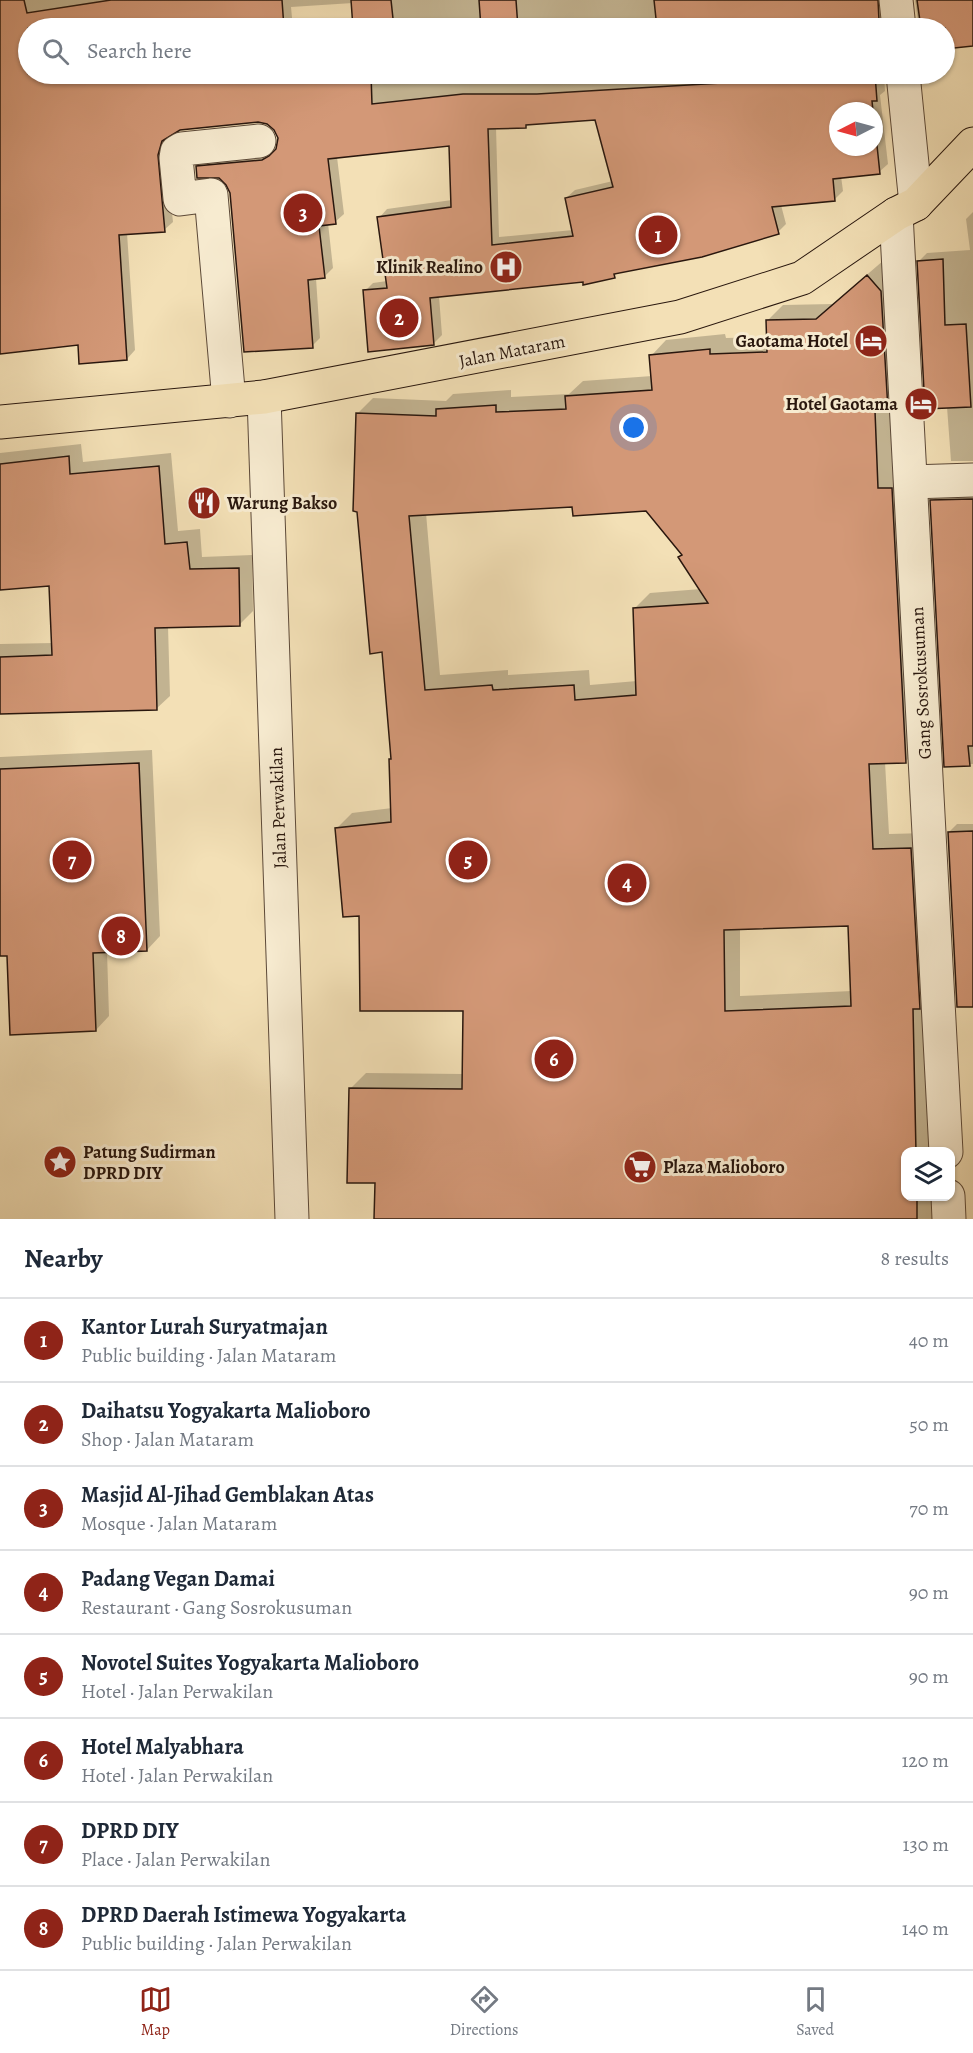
<!DOCTYPE html>
<html lang="en">
<head>
<meta charset="utf-8">
<style>
	:root { --surface:#fff; --page:#f2f2f3; --text:#1f2937; --muted:#747a83; --line:#e0e1e3; --accent:#8f2418 }
	body { margin:0; font-family:Alegreya,serif; background:var(--page); color:var(--text) }
	.controls { position:absolute; right:18px; bottom:18px; display:grid; overflow:hidden; border-radius:12px; box-shadow:0 2px 4px #0004 }
	.controls button { width:54px; height:54px; display:grid; place-items:center; padding:0; border:0; border-bottom:2px solid var(--line); background:var(--surface); color:var(--text); font:30px sans-serif }
	.compass { position:absolute; left:829px; top:102px; width:54px; height:54px; border-radius:50%; background:var(--surface); box-shadow:0 2px 4px #0004; rotate:264deg }
	.you { position:absolute; left:634px; top:428px; width:21px; height:21px; margin:-15px; border:4px solid #fff; border-radius:50%; background:#1a73e8; box-shadow:0 0 0 9px #1a73e833 }
	.badge { display:grid; place-items:center; width:39px; height:39px; border-radius:50%; background:var(--accent); color:#fff; font-size:20px; font-weight:700 }
	.pin { position:absolute; translate:-50% -50%; border:3px solid #fff; box-shadow:0 2px 6px #0006 }
	.list { margin:0; padding:0; list-style:none }
	h2 { display:flex; justify-content:space-between; align-items:center; height:78px; margin:0; padding:0 24px; font-size:26px }
	h2 small { font-size:20px; font-weight:400; color:var(--muted) }
	.list li { display:grid; grid-template-columns:39px 1fr auto; gap:18px; align-items:center; box-sizing:border-box; height:84px; padding:0 24px; border-top:2px solid var(--line) }
	.list b { display:block; font-size:22px; white-space:nowrap }
	.list p { margin:0; font-size:20px; white-space:nowrap; color:var(--muted) }
	.list em { font-size:20px; font-style:normal; color:var(--muted) }
	.icon { flex:none; width:33px; height:33px; fill:none; stroke:currentColor; stroke-width:2; stroke-linecap:round; stroke-linejoin:round }
	.map { position:relative; flex:none; width:973px; height:1219px; overflow:hidden }
	.search { position:absolute; background:var(--surface); box-shadow:0 2px 4px #0004; left:18px; right:18px; top:18px; height:66px; display:flex; align-items:center; gap:15px; box-sizing:border-box; padding:0 21px; border-radius:33px; color:var(--muted); font-size:22px }
	.sheet { height:750px; background:var(--surface) }
	nav { display:flex; justify-content:space-around; align-items:center; box-sizing:border-box; height:84px; border-top:2px solid var(--line); background:var(--surface); font-size:16px; color:var(--muted) }
	nav a { display:grid; justify-items:center; gap:3px }
	nav .on { color:var(--accent) }
	.map>svg:first-child { display:block }
	.shadow { fill:#0003; fill-rule:evenodd }
	.building { fill:#d39877; stroke:#29170e; stroke-width:1.5; fill-rule:evenodd }
	.lines { fill:none; stroke-linecap:round; stroke-linejoin:round }
	.minor-casing { stroke:#5c4938; stroke-width:35 }
	.major-casing { stroke:#29170e; stroke-width:35 }
	.minor { stroke:#f7ebd0; stroke-width:33 }
	.major { stroke:#f3e0b6; stroke-width:33 }
	.labels { text-anchor:middle; stroke-width:6; stroke-linejoin:round; paint-order:stroke }
	.poi-label { font-size:18px; font-weight:bold; fill:#29170e; stroke:#f7ebd0; text-anchor:end }
	.street-label { font-size:18px; fill:#29170e; stroke:#f7ebd0 }
</style>
</head>
<body>
<div class="map">
<svg width="973" height="1219" viewBox="0 0 973 1219">
	<rect width="100%" height="100%" fill="#f3e0b6"/>
	<filter id="stains"><feTurbulence type="fractalNoise" baseFrequency=".00333" numOctaves="4"/><feColorMatrix values="0 0 0 0 .2 0 0 0 0 .09 0 0 0 0 .02 0 0 0 .5 -.17"/></filter>
	<radialGradient id="worn" r=".72"><stop offset=".6" stop-color="#630" stop-opacity="0"/><stop offset="1" stop-color="#630" stop-opacity=".3"/></radialGradient>
	<path class="shadow" d="M0,0h166l11,28h-149v46h268v3l29,-3h559l1,17 -5,4 8,69 -9,8 -38,4 2,15 -8,8 -54,6 5,19 -8,8 -159,40 -5,4 -175,20 3,39 -9,9 -68,-53 8,-8 14,-2 -8,-63 8,-9 65,-9 -2,-55 -113,12 7,57 -9,8 -7,1 5,45 -8,8 -9,2 4,60 -8,8 -84,-162 -8,-7 -23,-10 9,-8 71,-10 2,-11 -4,-9 -7,-6 -10,-2 -78,8 -12,6 -3,11 8,76 -9,8 -37,3 8,117 -8,9 -48,-15 -79,8zM838,111h36v36h-36zM597,118l16,63 -38,9 -9,8 7,32 -74,7 -3,-110h29l4,-4z
		M182,0h704l5,28h-536l-2,-25 -62,4 2,21h-108z
		M915,0h58v44l-29,4v-20h-25z
		M973,212v249h-22l-4,-54 -28,-146 8,-8 43,-3 -4,-31z
		M884,260l38,485 -16,16 -21,1 4,72 37,-1 5,319h-25v44h25l1,23h-557l1,-38 -26,-92 16,-16 98,1 1,-65 -105,-95 -23,-86 15,-15 40,-5 1,-50 -9,-107 -27,-237 16,-16 73,3 7,-7 58,-4v7l58,-3 14,-13 69,-5 -1,-20 15,-16 59,-6 1,4 42,-1 -1,-16 16,-16 50,-1zM573,505l74,4 36,45 18,35 -51,4 -16,16 3,72 -47,4 -1,-15 -81,5v-5l-68,5 -14,-162zM849,924l3,67 -112,5v-68z
		M81,444l2,18 88,-9 7,78 22,-2 2,28 50,-2 1,56 -13,13 -72,2 2,70 -14,13 -156,4v-69l53,-1 -3,-59 -50,4v-135z
		M973,490v274l-27,1 -14,-264 8,-8z
		M152,750l8,186 -13,14 -40,1 2,65 -13,14 -88,-76 -8,1v-198z
		M957,824h16v181l-24,-173z"/>
	<path class="building" d="M0,0h24l3,13 84,-13h171l2,28h-256v46h343l1,30 91,-10h74l338,-20 2,27h-5l1,10h-35v36h36v-30l6,57 -47,5 2,22 -63,6 7,27 -77,23 -88,17 1,4 -32,7v-3l-153,16 4,47 -66,7 -5,-62 24,-2 -10,-71 74,-10 -2,-61 -121,13 8,65 -17,2 6,52 -17,2 5,68 -69,4 -14,-159 -4,-8 -7,-7h-22l-1,-12 66,-6 7,-4 7,-7 2,-11 -4,-8 -7,-6 -9,-2 -78,8 -18,11 -4,14 7,77 -46,3 8,125 -48,4 -1,-19 -78,9zM595,120l18,67 -48,11 8,38 -81,9 -4,-116 38,-1v-3z
		M351,0h40l3,28h-41z
		M479,0h37l2,28h-37z
		M654,0h224l1,21 -58,7h-164z
		M917,0h56v46l-28,3v-21h-24z
		M943,259l2,66 21,-1 5,83 -46,2 -8,-148z
		M867,275l14,16 7,119 -13,1 3,77h14l14,275 -37,1 4,85 38,-1 9,161h-7l3,143h-10v45h11v22h-543l1,-36h-28l2,-95 113,1 1,-78h-103l-1,-95 -16,1 -8,-89 56,-6 -2,-63h2l-9,-107 -12,2 -13,-142 -4,-1 3,-98 80,3v-7l60,-4v7l70,-3 -1,-13 87,-6 -3,-35 61,-6v5l57,-2 -1,-32 50,-1zM572,507l1,9 73,-5 36,44 -4,2 30,46 -75,5 3,87 -61,5 -1,-15 -81,5 -1,-5 -67,5 -16,-174zM848,926l3,80 -126,5 -1,-81z
		M69,456l1,18 89,-8 6,78 22,-2 3,27 49,-1 1,58 -85,2 2,82 -157,4v-57l52,-2 -3,-69 -49,4v-126z
		M973,499v247h-5l2,20 -26,1 -14,-267z
		M139,763l8,188 -54,2 3,78 -86,4 -3,-79h-7v-187z
		M973,831v176h-16l-9,-175z"/>
	<g class="lines">
		<g class="minor-casing">
			<path id="minor" d="M896,0l3,28
				M903,74l13,130
				M896,214l50,938
				M264,397l28,822
				M229,401l-18,-206 -31,4 -4,-41 1,-6 5,-3 77,-8
				M911,482l62,-2
				M948,1196l1,23"/>
		</g>
		<g class="major-casing">
			<path id="major" d="M0,422l264,-25 416,-80 122,-39 94,-64 20,-10 57,-60"/>
		</g>
		<use href="#minor" class="minor"/>
		<use href="#major" class="major"/>
	</g>
	<defs>
		<g id="hospital-disc" transform="scale(1.725)"><circle r="9.5" fill="#8f2418" stroke="#f7ebd0"/><path d="M-5-5h3v3.5h4V-5h3V5h-3V1.5h-4V5h-3Z" fill="#fff"/></g>
		<g id="hotel-disc" transform="scale(1.725)"><circle r="9.5" fill="#8f2418" stroke="#f7ebd0"/><path d="M-6-4.5h1.5V1H6V5H4.5V3h-9V5H-6ZM-4 0a1.8 1.8 0 1 1 3.6 0ZM.5 0V-2.5h3Q6-2.5 6 0Z" fill="#fff"/></g>
		<g id="restaurant-disc" transform="scale(1.725)"><circle r="9.5" fill="#8f2418" stroke="#f7ebd0"/><path d="M-5-6h1v4h1v-4h1v4h1v-4h1v5L-1.5 .5V6h-2V.5L-5-1ZM5-6V6H3V1.5H1.5Q1.5-4 5-6Z" fill="#fff"/></g>
		<g id="sight-disc" transform="scale(1.725)"><circle r="9.5" fill="#8f2418" stroke="#f7ebd0"/><path d="M0-6L1.8-2.2L6-1.7L2.9 1.2L3.7 5.4L0 3.3L-3.7 5.4L-2.9 1.2L-6-1.7L-1.8-2.2Z" fill="#fff"/></g>
		<g id="supermarket-disc" transform="scale(1.725)"><circle r="9.5" fill="#8f2418" stroke="#f7ebd0"/><path d="M-6-5.5h2.5l.6 2H6L4.5 2H-2.5L-4.4-4H-6ZM-1.5 3.2a1.3 1.3 0 1 0 .1 0ZM3 3.2a1.3 1.3 0 1 0 .1 0Z" fill="#fff"/></g>
	</defs>
	<g fill-rule="evenodd">
		<use href="#hospital-disc" x="506" y="267"/>
		<use href="#hotel-disc" x="871" y="341"/>
		<use href="#hotel-disc" x="921" y="404"/>
		<use href="#restaurant-disc" x="204" y="503"/>
		<use href="#sight-disc" x="60" y="1162"/>
		<use href="#supermarket-disc" x="640" y="1167"/>
	</g>
	<g class="labels">
		<g class="poi-label">
			<text x="483" y="273">Klinik Realino</text>
			<text x="848" y="347">Gaotama Hotel</text>
			<text x="898" y="410">Hotel Gaotama</text>
			<text x="227" y="509" text-anchor="start">Warung Bakso</text>
			<text x="83" y="1158" text-anchor="start">Patung Sudirman<tspan x="83" dy="21">DPRD DIY</tspan></text>
			<text x="663" y="1173" text-anchor="start">Plaza Malioboro</text>
		</g>
		<g class="street-label">
			<text transform="translate(512 351) rotate(-11)" y="6">Jalan Mataram</text>
			<text transform="translate(921 683) rotate(-93)" y="6">Gang Sosrokusuman</text>
			<text transform="translate(278 808) rotate(-92)" y="6">Jalan Perwakilan</text>
		</g>
	</g>
	<rect width="100%" height="100%" filter="url(#stains)"/>
	<rect width="100%" height="100%" fill="url(#worn)"/>
</svg>
<div class="controls">
<button><svg class="icon" aria-label="layers" viewBox="0 0 24 24"><path d="M12 4l9 5-9 5-9-5zM3 14l9 5 9-5"/></svg></button>
</div>
<svg class="compass" viewBox="-18 -18 36 36"><path d="M0-13l5 13h-10z" fill="#e53935"/><path d="M0 13l5-13h-10z" fill="#747a83"/></svg>
<div class="you"></div>
<div class="pin badge" style="left:658px;top:235px">1</div>
<div class="pin badge" style="left:399px;top:318px">2</div>
<div class="pin badge" style="left:303px;top:213px">3</div>
<div class="pin badge" style="left:627px;top:883px">4</div>
<div class="pin badge" style="left:468px;top:860px">5</div>
<div class="pin badge" style="left:554px;top:1059px">6</div>
<div class="pin badge" style="left:72px;top:860px">7</div>
<div class="pin badge" style="left:121px;top:936px">8</div>
<div class="search"><svg class="icon" aria-label="search" viewBox="0 0 24 24"><circle cx="10" cy="10" r="6"/><path d="M15 15l6 6"/></svg>Search here</div>
</div>
<section class="sheet">
<h2>Nearby<small>8 results</small></h2>
<ul class="list">
<li><span class="badge">1</span><div><b>Kantor Lurah Suryatmajan</b><p>Public building · Jalan Mataram</p></div><em>40 m</em></li>
<li><span class="badge">2</span><div><b>Daihatsu Yogyakarta Malioboro</b><p>Shop · Jalan Mataram</p></div><em>50 m</em></li>
<li><span class="badge">3</span><div><b>Masjid Al-Jihad Gemblakan Atas</b><p>Mosque · Jalan Mataram</p></div><em>70 m</em></li>
<li><span class="badge">4</span><div><b>Padang Vegan Damai</b><p>Restaurant · Gang Sosrokusuman</p></div><em>90 m</em></li>
<li><span class="badge">5</span><div><b>Novotel Suites Yogyakarta Malioboro</b><p>Hotel · Jalan Perwakilan</p></div><em>90 m</em></li>
<li><span class="badge">6</span><div><b>Hotel Malyabhara</b><p>Hotel · Jalan Perwakilan</p></div><em>120 m</em></li>
<li><span class="badge">7</span><div><b>DPRD DIY</b><p>Place · Jalan Perwakilan</p></div><em>130 m</em></li>
<li><span class="badge">8</span><div><b>DPRD Daerah Istimewa Yogyakarta</b><p>Public building · Jalan Perwakilan</p></div><em>140 m</em></li>
</ul>
</section>
<nav>
<a class="on"><svg class="icon" aria-label="map" viewBox="0 0 24 24"><path d="M3 6l6-2 6 2 6-2v14l-6 2-6-2-6 2zM9 4v14M15 6v14"/></svg>Map</a>
<a><svg class="icon" aria-label="directions" viewBox="0 0 24 24"><path d="M12 3l9 9-9 9-9-9zM9 14v-3h6M13 9l2 2-2 2"/></svg>Directions</a>
<a><svg class="icon" aria-label="saved" viewBox="0 0 24 24"><path d="M7 4h10v16l-5-4-5 4z"/></svg>Saved</a>
</nav>
</body>
</html>
